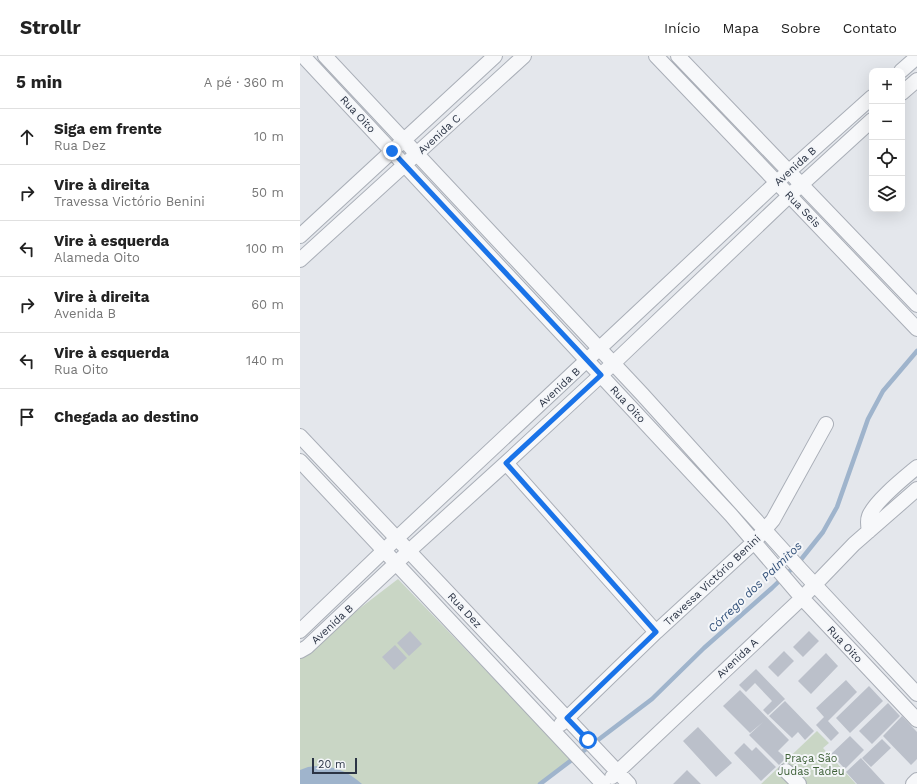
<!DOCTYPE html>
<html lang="pt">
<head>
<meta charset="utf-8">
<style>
	:root { --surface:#fff; --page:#f2f2f2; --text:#222; --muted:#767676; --line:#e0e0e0 }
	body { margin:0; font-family:"Work Sans",sans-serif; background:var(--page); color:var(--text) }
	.controls { position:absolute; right:12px; top:12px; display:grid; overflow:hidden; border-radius:8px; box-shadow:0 4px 16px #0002 }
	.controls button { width:36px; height:36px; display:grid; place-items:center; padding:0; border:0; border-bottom:1px solid var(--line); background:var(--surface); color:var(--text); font:20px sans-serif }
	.scale { position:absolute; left:12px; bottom:10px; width:45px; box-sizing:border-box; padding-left:4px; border:2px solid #2b3445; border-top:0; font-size:11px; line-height:14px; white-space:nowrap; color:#2b3445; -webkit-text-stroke:3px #f4f6f9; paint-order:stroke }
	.stop { position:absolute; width:12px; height:12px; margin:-9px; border:3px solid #1a73e8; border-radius:50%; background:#fff }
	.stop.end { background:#1a73e8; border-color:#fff; box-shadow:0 1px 4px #0008 }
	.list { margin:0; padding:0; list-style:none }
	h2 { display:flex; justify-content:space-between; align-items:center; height:52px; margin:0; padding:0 16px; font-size:17px }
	h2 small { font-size:13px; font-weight:400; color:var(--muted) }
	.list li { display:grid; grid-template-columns:26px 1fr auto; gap:12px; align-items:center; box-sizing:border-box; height:56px; padding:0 16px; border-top:1px solid var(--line) }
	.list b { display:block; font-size:15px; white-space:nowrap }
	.list p { margin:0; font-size:13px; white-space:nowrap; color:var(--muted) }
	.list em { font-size:13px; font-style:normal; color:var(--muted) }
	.icon { flex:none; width:22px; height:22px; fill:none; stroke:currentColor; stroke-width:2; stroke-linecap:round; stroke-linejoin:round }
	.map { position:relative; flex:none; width:617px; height:728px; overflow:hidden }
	header { display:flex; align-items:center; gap:24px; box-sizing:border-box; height:56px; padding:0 20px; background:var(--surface); border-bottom:1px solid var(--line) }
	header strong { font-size:19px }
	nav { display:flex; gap:22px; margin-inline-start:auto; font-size:14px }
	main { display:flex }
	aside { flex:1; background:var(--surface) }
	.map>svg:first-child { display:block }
	.green { fill:#c9d6c5 }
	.water { fill:#9fb4cc }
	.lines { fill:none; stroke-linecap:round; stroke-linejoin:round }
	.stream { stroke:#9fb4cc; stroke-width:4.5 }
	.building { fill:#bbc0ca }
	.minor-casing { stroke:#a9aeb7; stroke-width:16 }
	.minor { stroke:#f7f8fa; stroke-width:14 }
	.route { stroke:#1a73e8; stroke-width:5 }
	.labels { text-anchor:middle; stroke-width:4; stroke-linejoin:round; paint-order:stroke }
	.street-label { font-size:11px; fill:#2b3445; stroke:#f4f6f9 }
	.park-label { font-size:11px; fill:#3f6138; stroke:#f4f6f9 }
	.water-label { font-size:12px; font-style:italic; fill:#34527a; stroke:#f4f6f9 }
</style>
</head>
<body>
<header>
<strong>Strollr</strong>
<nav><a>Início</a><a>Mapa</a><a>Sobre</a><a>Contato</a></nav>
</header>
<main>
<aside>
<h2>5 min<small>A pé · 360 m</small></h2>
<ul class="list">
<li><svg class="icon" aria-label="ahead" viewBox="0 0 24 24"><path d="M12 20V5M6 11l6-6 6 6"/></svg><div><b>Siga em frente</b><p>Rua Dez</p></div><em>10 m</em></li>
<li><svg class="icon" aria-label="right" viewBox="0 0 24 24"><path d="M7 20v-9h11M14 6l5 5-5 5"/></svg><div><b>Vire à direita</b><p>Travessa Victório Benini</p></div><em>50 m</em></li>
<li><svg class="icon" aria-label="left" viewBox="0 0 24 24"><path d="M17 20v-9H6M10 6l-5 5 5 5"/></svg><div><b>Vire à esquerda</b><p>Alameda Oito</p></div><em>100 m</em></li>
<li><svg class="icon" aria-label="right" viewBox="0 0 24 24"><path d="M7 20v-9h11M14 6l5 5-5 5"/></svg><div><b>Vire à direita</b><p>Avenida B</p></div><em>60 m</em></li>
<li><svg class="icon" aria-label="left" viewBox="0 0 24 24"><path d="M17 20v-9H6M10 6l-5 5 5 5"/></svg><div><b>Vire à esquerda</b><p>Rua Oito</p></div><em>140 m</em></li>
<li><svg class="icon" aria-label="arrive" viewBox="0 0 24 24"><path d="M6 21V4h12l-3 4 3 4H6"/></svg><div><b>Chegada ao destino</b></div></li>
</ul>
</aside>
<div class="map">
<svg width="617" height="728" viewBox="0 0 617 728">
	<rect width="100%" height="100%" fill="#e4e7ec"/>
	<path class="green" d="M98,523l173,180 -6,7 -26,18h-239v-132l8,-4z
		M517,675l12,12 -6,5 33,36h-95z"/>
	<path class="water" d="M16,710c19,0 31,5 46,18h-62v-14l8,-3z"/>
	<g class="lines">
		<path class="stream" d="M240,728l112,-85 52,-51 68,-60 27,-26 24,-30 14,-25 31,-88 15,-28 34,-40"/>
	</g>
	<path class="building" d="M110,575l12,13 -13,12 -12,-13z
		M509,575l10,10 -16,16 -10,-10z
		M95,589l12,13 -13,12 -12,-13z
		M484,595l10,10 -16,16 -10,-10z
		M526,597l12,13 -27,28 -13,-13z
		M456,613l29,30 -17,16 -5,-5 9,-9 -17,-18 -9,9 -7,-7z
		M546,624l11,12 -29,29 11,12 -8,8 -15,-16 8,-8 -8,-9z
		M569,630l14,15 -33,32 -14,-15z
		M440,634l49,50 -11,11 8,7 -7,7 -30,-30 14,-13 -13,11 -27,-27z
		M485,645l29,30 -9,9 -7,-8 -6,6 -23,-22z
		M588,647l12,13 -28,28 -13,-13z
		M602,660l15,16v27l-6,6 -28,-29z
		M398,671l34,36 -16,14 -33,-36z
		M550,680l14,14 -19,19 -14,-15z
		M582,683l9,9 -20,19 -9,-9z
		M444,687l8,8 4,-4 20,20 -15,14 -27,-28z
		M561,702l24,26h-28l-11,-12z
		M387,714l14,14h-28z"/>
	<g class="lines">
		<g class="minor-casing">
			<path id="minor" d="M3,0l428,459 71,83 115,122
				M25,0l317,338 159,176 116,124
				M356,0l261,273
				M378,0l239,249
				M601,15l16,-14
				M602,37l15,-13
				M0,180l195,-180
				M0,204l224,-204
				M0,380l329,348
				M0,405l303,323
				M206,407l150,169
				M569,475c-1,-5 -2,-10 0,-15 6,-15 35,-38 48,-49
				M0,575l97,-93 380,-356 95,-85
				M0,595l7,-4 102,-96 97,-88 95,-88 189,-180 82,-75
				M261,668l95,-92 98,-90 19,-22 53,-96
				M486,715l13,13
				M312,721l190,-179 52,-54 63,-55
				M613,728l4,-4"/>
		</g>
		<use href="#minor" class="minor"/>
	</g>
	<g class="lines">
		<path class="route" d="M92,95l209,224 -95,88 150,169 -89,86 21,22"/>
	</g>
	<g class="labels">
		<g class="street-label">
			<text transform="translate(58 58) rotate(47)" y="4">Rua Oito</text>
			<text transform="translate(139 78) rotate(-42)" y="4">Avenida C</text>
			<text transform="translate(495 110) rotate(-42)" y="4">Avenida B</text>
			<text transform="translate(503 153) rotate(46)" y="4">Rua Seis</text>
			<text transform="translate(259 331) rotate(-43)" y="4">Avenida B</text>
			<text transform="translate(328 348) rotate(47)" y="4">Rua Oito</text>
			<text transform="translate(412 524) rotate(-43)" y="4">Travessa Victório Benini</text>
			<text transform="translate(165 554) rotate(47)" y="4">Rua Dez</text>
			<text transform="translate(32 568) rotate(-43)" y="4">Avenida B</text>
			<text transform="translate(545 588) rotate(47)" y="4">Rua Oito</text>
			<text transform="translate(437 602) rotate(-43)" y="4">Avenida A</text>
		</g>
		<g class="park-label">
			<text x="511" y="706">Praça São<tspan x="511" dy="13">Judas Tadeu</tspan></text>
		</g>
		<g class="water-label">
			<text transform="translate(455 531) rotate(-44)" y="4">Córrego dos Palmitos</text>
		</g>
	</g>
</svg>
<div class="controls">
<button>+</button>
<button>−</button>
<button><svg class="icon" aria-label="locate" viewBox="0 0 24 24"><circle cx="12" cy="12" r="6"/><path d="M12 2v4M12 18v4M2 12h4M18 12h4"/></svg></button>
<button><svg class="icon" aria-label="layers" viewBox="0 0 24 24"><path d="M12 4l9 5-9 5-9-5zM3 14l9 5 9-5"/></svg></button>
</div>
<div class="scale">20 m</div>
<div class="stop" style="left:288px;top:684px"></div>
<div class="stop end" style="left:92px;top:95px"></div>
</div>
</main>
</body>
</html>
